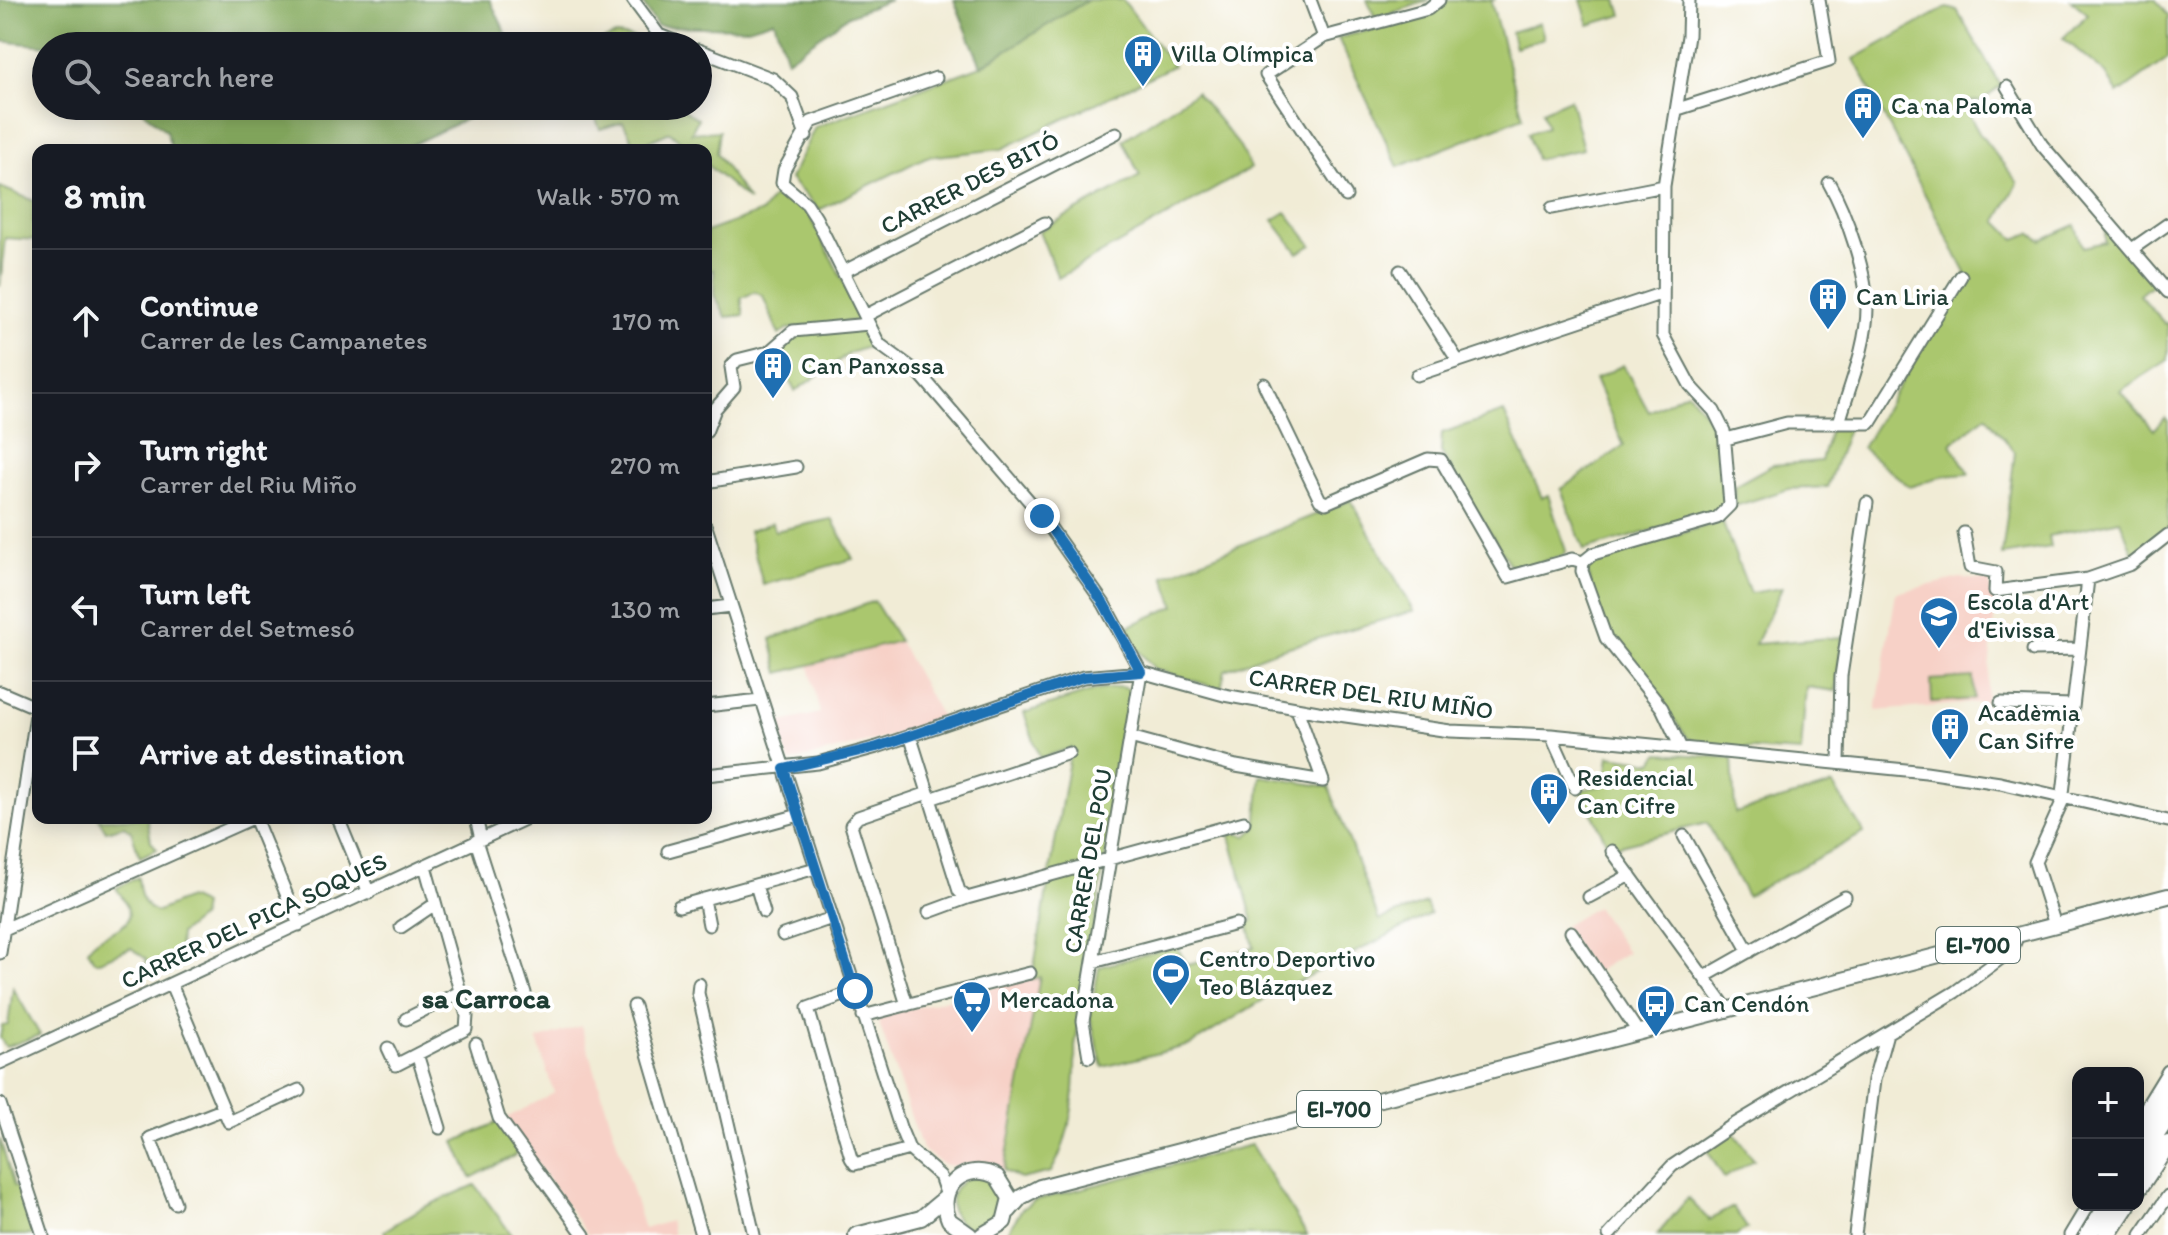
<!DOCTYPE html>
<html lang="en">
<head>
<meta charset="utf-8">
<style>
	:root { --surface:#171b24; --page:#20242c; --text:#f1f3f6; --muted:#9ea1a6; --line:#363941 }
	body { margin:0; font-family:Itim,sans-serif; background:var(--page); color:var(--text) }
	.controls { position:absolute; right:24px; bottom:24px; display:grid; overflow:hidden; border-radius:16px; box-shadow:0 4px 20px #0003 }
	.controls button { width:72px; height:72px; display:grid; place-items:center; padding:0; border:0; border-bottom:2px solid var(--line); background:var(--surface); color:var(--text); font:40px sans-serif }
	.stop { position:absolute; width:24px; height:24px; margin:-18px; border:6px solid #1f6fb2; border-radius:50%; background:#fff }
	.stop.end { background:#1f6fb2; border-color:#fff; box-shadow:0 2px 8px #0008 }
	.list { margin:0; padding:0; list-style:none }
	h2 { display:flex; justify-content:space-between; align-items:center; height:104px; margin:0; padding:0 32px; font-size:34px }
	h2 small { font-size:26px; font-weight:400; color:var(--muted) }
	.list li { display:grid; grid-template-columns:52px 1fr auto; gap:24px; align-items:center; box-sizing:border-box; height:144px; padding:0 32px; border-top:2px solid var(--line) }
	.list b { display:block; font-size:30px; white-space:nowrap }
	.list p { margin:0; font-size:26px; white-space:nowrap; color:var(--muted) }
	.list em { font-size:26px; font-style:normal; color:var(--muted) }
	.icon { flex:none; width:44px; height:44px; fill:none; stroke:currentColor; stroke-width:2; stroke-linecap:round; stroke-linejoin:round }
	.map { position:relative; flex:none; width:2168px; height:1235px; overflow:hidden }
	.search { position:absolute; background:var(--surface); box-shadow:0 4px 20px #0003; left:32px; top:32px; width:680px; height:88px; display:flex; align-items:center; gap:20px; box-sizing:border-box; padding:0 28px; border-radius:44px; color:var(--muted); font-size:30px }
	.panel { position:absolute; background:var(--surface); box-shadow:0 4px 20px #0003; left:32px; top:144px; width:680px; height:680px; border-radius:16px }
	.map>svg:first-child { display:block }
	.built { fill:#f7d1c7 }
	.green { fill:#aac76e; stroke:#648251; stroke-width:2 }
	.forest { fill:#87ac61; stroke:#53744a; stroke-width:2 }
	.lines { fill:none; stroke-linecap:round; stroke-linejoin:round }
	.minor-casing { stroke:#687a6d; stroke-width:15 }
	.major-casing { stroke:#687a6d; stroke-width:18 }
	.highway-casing { stroke:#687a6d; stroke-width:20 }
	.minor { stroke:#fff; stroke-width:11 }
	.major { stroke:#fff; stroke-width:14 }
	.highway { stroke:#fff; stroke-width:16 }
	.route { stroke:#1f6fb2; stroke-width:10 }
	.labels { text-anchor:middle; stroke-width:8; stroke-linejoin:round; paint-order:stroke }
	.shield { fill:#fff; stroke:#627771; stroke-width:2 }
	.shield-label { font-size:22px; font-weight:bold; fill:#1f3d34 }
	.poi-label { font-size:24px; fill:#1f3d34; stroke:#fff; text-anchor:start }
	.street-label { font-size:24px; fill:#1f3d34; stroke:#fff }
	.quarter-label { font-size:28px; font-weight:bold; fill:#1f3d34; stroke:#fff }
</style>
</head>
<body>
<div class="map">
<svg width="2168" height="1235" viewBox="0 0 2168 1235">
	<rect width="100%" height="100%" fill="#fff"/>
	<filter id="ink" filterUnits="userSpaceOnUse"><feTurbulence type="fractalNoise" baseFrequency=".0125" numOctaves="2"/><feDisplacementMap in="SourceGraphic" scale="16" xChannelSelector="R" yChannelSelector="G"/><feConvolveMatrix kernelMatrix="1 2 1 2 8 2 1 2 1" color-interpolation-filters="sRGB"/></filter>
	<filter id="wash" filterUnits="userSpaceOnUse"><feTurbulence type="fractalNoise" baseFrequency=".006" numOctaves="4" result="noise"/><feDisplacementMap in="SourceGraphic" scale="32" xChannelSelector="R" yChannelSelector="G"/><feGaussianBlur stdDeviation="1.8" result="paint"/><feColorMatrix in="noise" values="0 0 0 0 0 0 0 0 0 0 0 0 0 0 0 0 0 1.4 0 .05"/><feComposite in="paint" operator="in"/></filter>
	<g filter="url(#wash)">
		<rect width="100%" height="100%" fill="#f1ecd6"/>
		<path class="built" d="M1960,578l30,3 1,17 5,-1 -10,105 -110,9 20,-118z
			M899,641l43,77 -47,17 -105,27 -15,-38 45,-11 -11,-47z
			M1596,907l31,45 -33,21 -30,-47z
			M1040,976l-36,195 -21,-10 -30,5 -11,-2 -20,-15 -45,-132z
			M581,1026l63,203 26,-8 3,14h-85l-83,-116 49,-26 -17,-53z"/>
		<path class="green" d="M1088,0h35l50,66 -171,83 -76,8 -107,53 -29,-31 25,-52 166,-61z
			M1367,0h62l-53,19z
			M1447,0h47l-3,2 32,115 -125,50 -60,-129 90,-22z
			M1581,0h36l5,15 -33,10z
			M2071,0h85l12,16v42l-50,36 -12,-20 -43,-36 25,-24z
			M1946,8l11,2 44,76 -19,15 -20,1 17,31 39,50 -21,38 18,18 15,-6 11,7 34,-15 8,22 22,-5v-17l50,57 -16,13 26,29 3,-1v37l-48,31 34,39 11,-12 3,3v112l-34,23 -14,-36 -71,16 2,11 -49,8 13,-103 -29,-36 -35,28 18,30 -26,2 -33,11 -48,-39 104,-175 -112,-214z
			M1540,23l4,15 -29,9 -4,-15z
			M616,35l48,6v5h-65l-3,-4z
			M1196,92l42,52 13,24 -193,110 -19,-47 101,-55 -17,-36z
			M1570,99l13,50 -47,10 -8,-26 19,-6 -5,-16z
			M605,106h73l20,13 -7,14 28,-2 -3,22 33,48 -43,-37v-14h-16l-20,-18 -34,15 -13,-25 -23,7 -7,-18z
			M0,187l34,14 -1,20 5,19 -33,-2 -5,48z
			M782,192l23,15 58,113 -76,9 -8,6 -16,-39 -8,-4 -14,6 3,17 -18,2 -12,-22v-25l-8,1v-39l56,-20 14,-19z
			M1286,212l26,33 -14,8 -25,-33z
			M854,328l15,2 7,14 -26,9 -55,38 -14,-26 5,-3 -8,-13 22,-17z
			M1623,365l26,47 38,-20c30,30 43,69 37,112l-11,9 -129,37 -23,-61 63,-43 -29,-67z
			M1504,412l38,86 6,-3 18,56 -4,5 -49,14 -72,-118 1,-19z
			M1831,426h18l-22,61 -38,2 -54,17 -1,-20 38,-21 49,-4z
			M1351,500l63,111 -139,40 -50,19 -4,19 -66,-20 -35,-39 55,-24 -11,-30z
			M832,519l21,40 -90,26 -14,-54 23,-8 3,8z
			M1722,521l28,72 32,-5 -27,56 87,-7 -6,54 -30,-4 -5,65 -98,-6 -15,-8 -79,-102 -22,-63 7,-14z
			M874,601l25,40 -120,32 -8,-34z
			M1973,677l1,22 -42,3 -1,-22z
			M1120,687l12,3 -57,356c1,42 -2,89 -24,126l-30,7 -17,-8 36,-194 -8,2 39,-231 -31,10 -16,-45 70,-22z
			M1659,753l73,5 3,55 98,-28 31,48 -117,63 -40,-73 -98,25 -28,-58 24,-5 4,-29 44,6z
			M1261,776l68,11 50,133 47,-17 4,11 -162,83 -78,48 -87,22 -13,-50 9,-50 77,-21 12,19 66,-18 -6,-24 5,-2 -24,-89 18,4 9,-8z
			M147,818l4,23 6,8 -17,8 -9,-26 -7,-5 -18,5 -7,-12z
			M138,877c2,16 2,27 18,35l32,-14 15,7 -2,12 -21,17 -1,14 6,11 -39,18v-18l-15,-11 -32,13h-5l-6,-11c14,-26 64,-14 28,-62z
			M13,988l27,47 -34,12 -6,-9 2,-12 6,-1z
			M498,1122l20,28 -4,6 -43,22 -16,-36z
			M1730,1127l24,33 -30,18 -20,-33z
			M0,1139l14,47 7,4 14,45h-35z
			M1251,1145l56,90h-301l16,-26 11,-8z
			M951 1203a26 26 0 1 1 52 0a26 26 0 1 1-52 0Z
			M475,1185l37,50h-126l-2,-4 38,-23z
			M1688,1198l21,22 24,-13 14,21 -11,7h-79z"/>
		<path class="forest" d="M0,0h490l22,46h-71l-7,-12 -68,2 -56,10h-262l-48,-5z
			M640,0h250l-42,16 -61,44 -13,-40 -26,8 -91,-2z
			M954,0h134l-107,66z
			M137,106h356l-92,44h-229l-6,-19z"/>
	</g>
	<g filter="url(#ink)">
		<g class="lines">
			<g class="minor-casing">
				<path id="minor" d="M633,0l26,35 28,11
					M1310,0l14,37
					M698,50l75,29 19,18 14,39
					M936,78l-125,44 -27,48 -2,13 25,21 9,14 63,126 41,30 122,142 62,88 37,68 -58,349 6,36
					M2007,87l35,58 126,147
					M1678,109l151,-48 -10,-61
					M1829,183c17,29 38,91 38,125 0,38 -18,79 -28,115
					M1346,196l-80,-121 58,-38 104,-28 11,-9
					M1552,208l112,-22
					M2132,249l36,-25
					M1400,271l58,90
					M843,272l273,-139
					M865,316l180,-93
					M1417,375l246,-82
					M1264,384l56,116 6,3 102,-44 13,1 67,117 64,-18 11,3
					M706,432l9,-23 19,-22 -3,-20 6,-7 32,-8 24,-21 76,-7
					M1726,439l61,-16h83l91,-147
					M706,482l90,-15
					M706,527l194,600 9,22 31,27 6,17
					M1964,533l6,34 26,5 -1,19 93,-12 43,-15 37,-29
					M1583,562l10,-8 124,-36 13,-13 -6,-74 -10,-20 -24,-26 -27,-50 1,-149 24,-150 1,-36
					M1583,562l-1,9 24,67 56,70 19,40
					M706,609l24,-3
					M2033,650l46,-1
					M0,692l35,15
					M2001,703l71,2
					M706,706l54,-6
					M910,735l49,156 8,7
					M1551,735l24,53
					M1130,737l106,29 87,15 -26,-72
					M1839,762l2,-86 26,-173
					M706,775l112,-12 59,-16 206,-70 58,-5 83,23 94,17 132,19 101,4 375,37 74,11 168,38
					M930,799l139,-46
					M255,818l44,107
					M338,818l31,75
					M476,818l5,21
					M1684,836l65,116
					M476,841l49,152
					M668,851l131,-36
					M1612,851l115,158
					M756,885l8,27
					M1589,897l41,-22
					M704,899l5,26
					M679,906l137,-38
					M929,912l38,-14 277,-76
					M2055,925l-20,-63 27,-60 26,-223
					M401,927l34,-23
					M0,931l253,-113
					M1571,932l67,100
					M783,935l49,-17
					M0,953l38,-251
					M1093,962l143,-38
					M1704,977l141,-80
					M171,984l58,138 70,-32
					M699,984l-1,9 56,242
					M855,991l-47,17 43,150 4,6 54,-15
					M907,1005l-56,-180 7,-8 70,-24
					M634,1006l67,229
					M863,1016l167,-43
					M406,1019l54,-27
					M476,1044l23,74 85,117
					M388,1048l8,17 70,-36 1,-13 -42,-150
					M417,1054l23,74
					M0,1063l527,-245
					M0,1104l43,131
					M2138,1120l30,-49
					M175,1203l-25,-65 74,-29
					M1609,1235l63,-69 58,-39 225,-135 57,-42 6,-16
					M1855,1235l19,-155 13,-47
					M2070,1235l18,-30
					M2141,1235l27,-39"/>
			</g>
			<g class="major-casing">
				<path id="major" d="M1009,1211l12,-14 19,-10 1128,-291
					M856,1235l65,-17 24,-20
					M970,1235l-21,-15c-14,-33 17,-60 48,-43l13,21 -6,24 -22,13"/>
			</g>
			<g class="highway-casing">
				<path id="highway" d="M2138,1144l30,-53
					M2138,1161l30,-44
					M2138,1189l30,-45
					M2088,1235l20,-30
					M2107,1235l20,-30"/>
			</g>
			<use href="#minor" class="minor"/>
			<use href="#major" class="major"/>
			<use href="#highway" class="highway"/>
		</g>
	</g>
	<g class="lines" filter="url(#ink)">
		<path class="route" d="M855,991l-71,-222 93,-22 206,-70 58,-5 -37,-68 -62,-88"/>
	</g>
	<defs>
		<g id="building-pin" transform="scale(2)"><path d="M0 17L-7.5 6A9.5 9.5 0 1 1 7.5 6Z" fill="#1f6fb2" stroke="#fff"/><path d="M-4-6H4V6H1V3H-1V6H-4ZM-2.5-4.3h1.7v1.8h-1.7ZM.8-4.3h1.7v1.8H.8ZM-2.5-1h1.7V.8h-1.7ZM.8-1h1.7V.8H.8Z" fill="#fff"/></g>
		<g id="school-pin" transform="scale(2)"><path d="M0 17L-7.5 6A9.5 9.5 0 1 1 7.5 6Z" fill="#1f6fb2" stroke="#fff"/><path d="M0-5L7-2L0 1L-7-2ZM-4 1L0 2.5L4 1V4Q0 6-4 4Z" fill="#fff"/></g>
		<g id="stadium-pin" transform="scale(2)"><path d="M0 17L-7.5 6A9.5 9.5 0 1 1 7.5 6Z" fill="#1f6fb2" stroke="#fff"/><path d="M0-5a6.5 5 0 1 0 0 10a6.5 5 0 1 0 0-10ZM-3.5-1.8h7v3.6h-7Z" fill="#fff"/></g>
		<g id="supermarket-pin" transform="scale(2)"><path d="M0 17L-7.5 6A9.5 9.5 0 1 1 7.5 6Z" fill="#1f6fb2" stroke="#fff"/><path d="M-6-5.5h2.5l.6 2H6L4.5 2H-2.5L-4.4-4H-6ZM-1.5 3.2a1.3 1.3 0 1 0 .1 0ZM3 3.2a1.3 1.3 0 1 0 .1 0Z" fill="#fff"/></g>
		<g id="bus-pin" transform="scale(2)"><path d="M0 17L-7.5 6A9.5 9.5 0 1 1 7.5 6Z" fill="#1f6fb2" stroke="#fff"/><path d="M-5-6H5V4H4V6H2V4H-2V6H-4V4H-5ZM-3.5-4V0h7V-4ZM-3.5 1.2v1.5H-2V1.2ZM2 1.2v1.5H3.5V1.2Z" fill="#fff"/></g>
	</defs>
	<g fill-rule="evenodd">
		<use href="#building-pin" x="1143" y="54"/>
		<use href="#building-pin" x="1863" y="106"/>
		<use href="#building-pin" x="1828" y="297"/>
		<use href="#building-pin" x="773" y="366"/>
		<use href="#school-pin" x="1939" y="616"/>
		<use href="#building-pin" x="1950" y="727"/>
		<use href="#building-pin" x="1549" y="792"/>
		<use href="#stadium-pin" x="1171" y="973"/>
		<use href="#supermarket-pin" x="972" y="1000"/>
		<use href="#bus-pin" x="1656" y="1004"/>
	</g>
	<g class="labels">
		<g class="shield">
			<rect x="1936" y="927" width="84" height="36" rx="6"/>
			<rect x="1297" y="1091" width="84" height="36" rx="6"/>
		</g>
		<g class="shield-label">
			<text x="1978" y="953">EI-700</text>
			<text x="1339" y="1117">EI-700</text>
		</g>
		<g class="poi-label">
			<text x="1171" y="62">Villa Olímpica</text>
			<text x="1891" y="114">Ca na Paloma</text>
			<text x="1856" y="305">Can Liria</text>
			<text x="801" y="374">Can Panxossa</text>
			<text x="1967" y="610">Escola d'Art<tspan x="1967" dy="28">d'Eivissa</tspan></text>
			<text x="1978" y="721">Acadèmia<tspan x="1978" dy="28">Can Sifre</tspan></text>
			<text x="1577" y="786">Residencial<tspan x="1577" dy="28">Can Cifre</tspan></text>
			<text x="1199" y="967">Centro Deportivo<tspan x="1199" dy="28">Teo Blázquez</tspan></text>
			<text x="1000" y="1008">Mercadona</text>
			<text x="1684" y="1012">Can Cendón</text>
		</g>
		<g class="street-label">
			<text transform="translate(970 183) rotate(-27)" y="8">CARRER DES BITÓ</text>
			<text transform="translate(1371 694) rotate(8)" y="8">CARRER DEL RIU MIÑO</text>
			<text transform="translate(1088 861) rotate(-80)" y="8">CARRER DEL POU</text>
			<text transform="translate(254 921) rotate(-25)" y="8">CARRER DEL PICA SOQUES</text>
		</g>
		<g class="quarter-label">
			<text x="486" y="1008">sa Carroca</text>
		</g>
	</g>
</svg>
<div class="controls">
<button>+</button>
<button>−</button>
</div>
<div class="stop" style="left:855px;top:991px"></div>
<div class="stop end" style="left:1042px;top:516px"></div>
<div class="search"><svg class="icon" aria-label="search" viewBox="0 0 24 24"><circle cx="10" cy="10" r="6"/><path d="M15 15l6 6"/></svg>Search here</div>
<section class="panel">
<h2>8 min<small>Walk · 570 m</small></h2>
<ul class="list">
<li><svg class="icon" aria-label="ahead" viewBox="0 0 24 24"><path d="M12 20V5M6 11l6-6 6 6"/></svg><div><b>Continue</b><p>Carrer de les Campanetes</p></div><em>170 m</em></li>
<li><svg class="icon" aria-label="right" viewBox="0 0 24 24"><path d="M7 20v-9h11M14 6l5 5-5 5"/></svg><div><b>Turn right</b><p>Carrer del Riu Miño</p></div><em>270 m</em></li>
<li><svg class="icon" aria-label="left" viewBox="0 0 24 24"><path d="M17 20v-9H6M10 6l-5 5 5 5"/></svg><div><b>Turn left</b><p>Carrer del Setmesó</p></div><em>130 m</em></li>
<li><svg class="icon" aria-label="arrive" viewBox="0 0 24 24"><path d="M6 21V4h12l-3 4 3 4H6"/></svg><div><b>Arrive at destination</b></div></li>
</ul>
</section>
</div>
</body>
</html>
